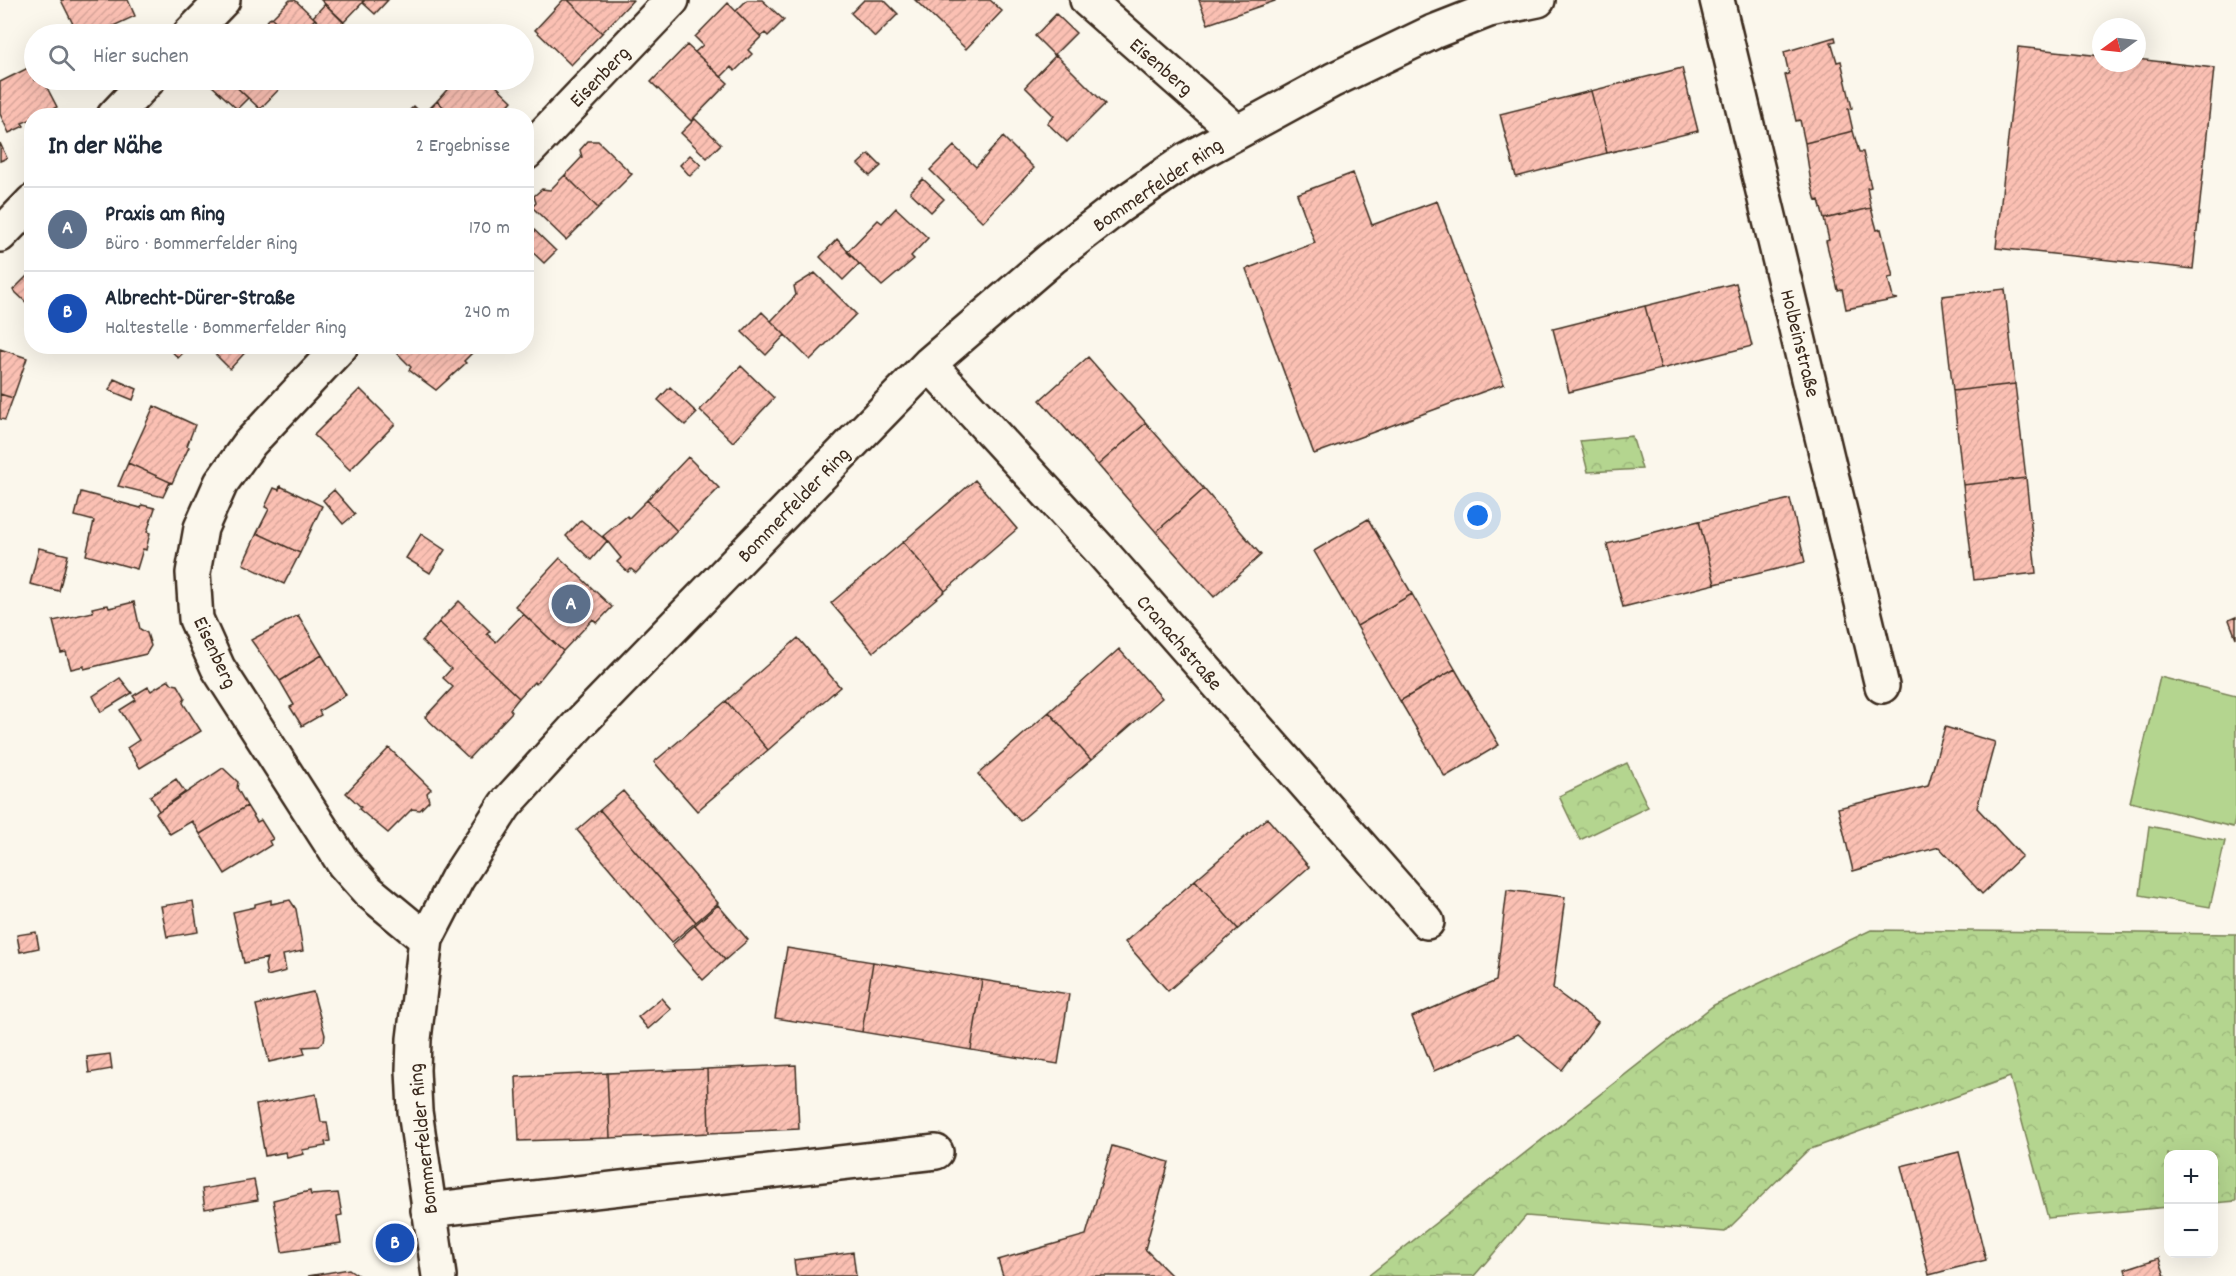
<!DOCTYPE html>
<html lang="de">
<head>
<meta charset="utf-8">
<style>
	:root { --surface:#fff; --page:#f2f2f3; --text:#1f2937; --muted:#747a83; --line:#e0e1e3; --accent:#0f766e }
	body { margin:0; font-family:Dekko,sans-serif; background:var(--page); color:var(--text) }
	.controls { position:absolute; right:18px; bottom:18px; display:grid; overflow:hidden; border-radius:12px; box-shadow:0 6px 24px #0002 }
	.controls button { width:54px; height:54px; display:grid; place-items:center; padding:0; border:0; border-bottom:2px solid var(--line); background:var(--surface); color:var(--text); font:30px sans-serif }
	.compass { position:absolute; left:2092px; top:18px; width:54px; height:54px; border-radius:50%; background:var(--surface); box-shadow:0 6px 24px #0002; rotate:255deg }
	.you { position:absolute; left:1478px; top:516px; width:21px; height:21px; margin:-15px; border:4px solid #fff; border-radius:50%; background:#1a73e8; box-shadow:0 0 0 9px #1a73e833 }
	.badge { display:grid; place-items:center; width:39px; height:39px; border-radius:50%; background:var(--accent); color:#fff; font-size:20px; font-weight:700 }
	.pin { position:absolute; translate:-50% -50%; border:3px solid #fff; box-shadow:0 2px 6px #0006 }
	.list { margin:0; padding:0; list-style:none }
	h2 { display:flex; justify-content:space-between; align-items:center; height:78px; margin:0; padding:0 24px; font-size:26px }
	h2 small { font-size:20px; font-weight:400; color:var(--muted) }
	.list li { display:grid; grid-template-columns:39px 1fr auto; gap:18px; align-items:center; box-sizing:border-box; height:84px; padding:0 24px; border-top:2px solid var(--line) }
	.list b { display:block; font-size:22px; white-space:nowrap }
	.list p { margin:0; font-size:20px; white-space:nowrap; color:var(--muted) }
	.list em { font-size:20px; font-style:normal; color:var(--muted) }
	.icon { flex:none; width:33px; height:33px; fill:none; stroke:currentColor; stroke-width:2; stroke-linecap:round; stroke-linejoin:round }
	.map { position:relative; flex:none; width:2236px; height:1276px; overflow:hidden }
	.search { position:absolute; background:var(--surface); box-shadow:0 6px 24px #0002; left:24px; top:24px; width:510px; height:66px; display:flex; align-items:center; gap:15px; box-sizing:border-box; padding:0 21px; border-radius:33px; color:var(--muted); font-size:22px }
	.panel { position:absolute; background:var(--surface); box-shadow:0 6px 24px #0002; left:24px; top:108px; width:510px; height:246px; border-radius:24px }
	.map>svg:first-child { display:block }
	.park { fill:url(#park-crowns); stroke:#788056; stroke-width:1.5 }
	.pitch { fill:#b4d58f; stroke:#788056; stroke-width:1.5 }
	.building { fill:url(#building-hatch); stroke:#3b2a1e; stroke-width:1.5 }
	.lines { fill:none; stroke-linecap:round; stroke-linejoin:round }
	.minor-casing { stroke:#3b2a1e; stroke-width:38 }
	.minor { stroke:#fbf7ec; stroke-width:33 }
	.labels { text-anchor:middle; stroke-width:4.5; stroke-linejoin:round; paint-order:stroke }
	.street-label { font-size:21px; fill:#3b2a1e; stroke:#fbf7ec }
</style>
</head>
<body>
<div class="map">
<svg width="2236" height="1276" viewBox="0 0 2236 1276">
	<defs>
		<pattern id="park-crowns" width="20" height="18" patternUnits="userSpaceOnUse" patternTransform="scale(1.5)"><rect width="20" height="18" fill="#b4d58f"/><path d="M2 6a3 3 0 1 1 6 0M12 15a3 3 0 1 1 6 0" fill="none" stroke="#9cb77b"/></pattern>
		<pattern id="building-hatch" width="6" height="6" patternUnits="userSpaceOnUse" patternTransform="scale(1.5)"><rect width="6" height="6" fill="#fbc0b3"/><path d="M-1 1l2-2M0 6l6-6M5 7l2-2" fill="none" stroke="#d8a59a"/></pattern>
	</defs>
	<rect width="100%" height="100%" fill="#fbf7ec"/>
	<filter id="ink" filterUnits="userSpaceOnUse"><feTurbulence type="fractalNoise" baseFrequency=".0167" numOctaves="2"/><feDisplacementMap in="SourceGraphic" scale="12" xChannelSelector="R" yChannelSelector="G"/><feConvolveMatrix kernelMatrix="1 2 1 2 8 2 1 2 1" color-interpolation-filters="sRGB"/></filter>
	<g filter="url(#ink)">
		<path class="park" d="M1632,436l10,33 -54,3 -8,-31z
			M1627,763l21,44 -68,33 -21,-44z
			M1871,930l365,4v267l-22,2v-49h-46v53l-120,11 -38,-141 -202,73 -83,82 -199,-16 -52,60h-106l346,-271z"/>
		<path class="pitch" d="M2160,677l76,19v119l-3,12 -103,-25z
			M2149,826l76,15 -15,66 -70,-12z"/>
		<path class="building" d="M61,0h67l7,16 -39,18h-18z
			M290,0h5l20,19 -14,15h-11l-18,-16z
			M321,0h44l-21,22z
			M365,0h23l-13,14 -13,-12z
			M563,0h5l34,33 -31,32 -36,-35z
			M568,0h65l-31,33z
			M747,0h15l22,20 -16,16 -3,-3 -4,4 -25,-26z
			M864,0h20l14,14 -23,23 -24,-24z
			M915,0h75l12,11 -36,38z
			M1199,0h76v1l-67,23z
			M728,3l33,34 -13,13 4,4 -17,17 -4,-4 -10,10 -26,-25 8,-7 -8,-8z
			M325,4l25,25 -5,5h-13l-19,-17z
			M1056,14l20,19 -22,22 -19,-19z
			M271,17l1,1 18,16h-35z
			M1835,37l1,4 -5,1 6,20 4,-1 11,47 -4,1 5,22 -48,12 -5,-23 -4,1 -11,-46 4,-1 -5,-22z
			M687,45l41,38 -37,38 -40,-39z
			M2018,47l83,9v7h36v-4l77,9 -21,201 -197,-21z
			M1056,55l49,49 -38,38 -20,-19 7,-7 -29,-29z
			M34,65v15h9l14,27 -18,9h-7v3l-10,4 2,3 -15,7 -9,-19v-32z
			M1682,68l16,63 -91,22 -16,-62z
			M213,80h16l19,18 -11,11 -28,-26z
			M229,80h54l3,2 -26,27z
			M449,80h41l22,21 -13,15h-46l-16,-15 16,-18z
			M1591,91l16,62 -91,24 -16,-63z
			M437,101l16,15h-49l10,-10 9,9z
			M695,119l26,25 -14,14 -26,-25z
			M1853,131l6,21h4l8,35 -4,1 4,20 -47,11 -5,-19 -3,1 -5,-18 -6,-40z
			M1003,137l31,31 -51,54 -53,-52 24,-24 22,21z
			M588,141h10l34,33 -34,34 -33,-33 17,-18 -2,-7z
			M0,143l7,15 -7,3z
			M869,154l12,12 -11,10 -12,-12z
			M690,155l11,10 -11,11 -10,-11z
			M1353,173l19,52 65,-24 67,183 -190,70 -68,-185 69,-26 -18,-49z
			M565,175l33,33 -32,32 -34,-33 4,-4 -2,-7 8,-7 8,1z
			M923,179l21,20 -13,13 -21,-20z
			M896,208l32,30 -17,18 3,3 -32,27 -35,-34 31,-32 4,3z
			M1871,208l6,22 4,-1 12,48 -5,1 5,20 5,1 -52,10 -4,-20 -4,1 -12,-49 3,-1 -5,-21z
			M527,223l29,28 -12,12 -18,-17z
			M837,239l22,25 -16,16 -23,-23z
			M32,271v37l-19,-18z
			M815,273l41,41 -46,46 -39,-39 25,-26 -2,-9z
			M1736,283l16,63 -91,23 -16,-63z
			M2005,289l10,95 -62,7 -11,-95z
			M1645,306l16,63 -92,23 -16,-63z
			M762,312l23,23 -19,20 -24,-23z
			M167,346h23l-12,12z
			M207,346h44l-21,23z
			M403,346h72l2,2 -13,13 2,2 -30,27 -27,-20 2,-3 -14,-14z
			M0,349l27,9 -14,40 -13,-4z
			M1088,357l58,66 -48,42 -58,-65z
			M741,366l33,32 -41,44 -33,-32z
			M114,379l23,10 -4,11 -24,-10z
			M2015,384l11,94 -63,7 -10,-94z
			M670,387l27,26 -12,12 -27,-25z
			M360,389l35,35 -45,46 -36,-35z
			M0,394l13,4 -8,22 -5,-1z
			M154,406l41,19 -8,21 2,1 -17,36 -44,-20z
			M1146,423l58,66 -48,43 -58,-67z
			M688,457l31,31 -42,43 -30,-31z
			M128,463l42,19 -7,15 -45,-11z
			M2026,478l10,95 -62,7 -11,-95z
			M975,480l42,49 -72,62 -42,-49z
			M280,486l42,20 -22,47 -43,-20 12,-24 -4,-2 9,-19 5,2z
			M1204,489l57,66 -47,42 -58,-65z
			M334,490l21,24 -12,10 -20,-24z
			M81,492l60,16 1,-3 13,3 -8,24 3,1 -4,17 -3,-1 -6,20 -51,-14 8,-34 -19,-5z
			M1790,499l15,63 -90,22 -16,-63z
			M647,500l30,31 -41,42 -5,-4 -3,3 -11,-10 4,-4 -18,-22 24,-20 2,2z
			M1368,519l44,75 -55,32 -43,-75z
			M581,520l26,21 -16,19 -25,-24z
			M1699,521l16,63 -92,23 -16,-63z
			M257,533l43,20 -16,31 -41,-20z
			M421,534l24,16 -15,23 -24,-15z
			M903,542l42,49 -72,61 -42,-49z
			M39,548l29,7 -9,36 -29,-7z
			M560,558l52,49 -15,16 -4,-4 -30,32 -48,-45z
			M1412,594l43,75 -55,32 -43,-75z
			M459,601l31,30 -3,3 9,8 27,-28 40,37 -27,33 -2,-2 -15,16 -80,-76z
			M134,602l6,27 7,4 4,13 -5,8 -62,15v-3l-13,3 -5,-17 -5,1 -8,-32 40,-9 -1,-4 9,-2 7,-1 1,3z
			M298,615l24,40 -42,26 -29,-41z
			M2236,617v21l-7,-18z
			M439,622l80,76 -9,11 2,3 -43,46 -44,-41 28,-30 -10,-9 8,-9 -29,-28z
			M798,638l42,49 -72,63 -42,-49z
			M1119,649l43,49 -71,62 -42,-48z
			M322,655l24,40 -27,16 2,4 -19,11 -12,-19 4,-2 -14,-24z
			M1455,669l44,76 -54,32 -45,-76z
			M120,678l12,15 -31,19 -8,-16z
			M169,680l3,4 6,1 7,12 -2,6 18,28 -61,37 -13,-20 12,-8 -19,-30 16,-10 -3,-4 15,-9 3,4z
			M726,701l42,49 -71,61 -43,-49z
			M1049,712l42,48 -71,61 -42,-47z
			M1945,727l50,15 -18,66 45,48 -40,38 -43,-47 -86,24 -15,-63 90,-22z
			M389,748l42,41 -4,4 2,8 -9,9 -8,-1 -24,24 -29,-24 2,-2 -15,-14z
			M223,768l15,14 -1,6 10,18 -47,28 -8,-13 -22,13 -14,-21z
			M176,779l9,13 -26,19 -9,-15z
			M623,791l95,112 -22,19 -96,-112z
			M247,806l10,16 4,-2 12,19 -4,2 2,4 -46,29 -25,-40z
			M600,810l96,112 -24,20 -95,-112z
			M1267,818l42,49 -71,62 -43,-49z
			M1195,880l43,49 -70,62 -43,-49z
			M1507,890l58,7 -12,92 45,33 -36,48 -44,-36 -84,37 -22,-54 84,-36z
			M271,900v4l19,-4 6,9 7,42 -20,4 3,16 -19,5 -2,-11 2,-7 -23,5 -11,-51 22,-5v-3z
			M193,901l5,31 -31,5 -6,-31z
			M718,905l30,35 -23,20 -30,-35z
			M695,925l30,35 -22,20 -31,-35z
			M36,932l3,16 -19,4 -3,-17z
			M787,948l86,14 -11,70 -87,-14z
			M873,962l109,18 -11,70 -109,-18z
			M982,980l87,14 -11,70 -87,-14z
			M313,992l12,43 -1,6 -5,5 -16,1 2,7 -36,8 -13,-57z
			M661,998l10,11 -23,20 -10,-12z
			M110,1054l2,15 -23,4 -2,-16z
			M796,1065l3,64 -90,4 -2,-64z
			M707,1069l2,64 -99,5 -3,-65z
			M607,1073l3,65 -91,3 -3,-64z
			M316,1094l5,28h6l3,19 -5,1 1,4 -24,4 2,4 -17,4 -1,-6 -21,4 -9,-51z
			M1112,1146l57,16 -24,87 27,27h-169l-5,-16 88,-25z
			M1959,1152l27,108 -57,15 -28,-109z
			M254,1180l4,20 -53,9 -3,-20z
			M310,1191l1,4 27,-2 4,22 -5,1 4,27 -59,9 -9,-52z
			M853,1252l3,24h-60l-2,-16z
			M2159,1258l6,18h-38l-2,-7z
			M349,1269l10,7h-51z"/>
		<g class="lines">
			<g class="minor-casing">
				<path id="minor" d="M1087,0l150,132
					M1717,0l165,686
					M190,34l33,-34
					M114,116l34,-36
					M526,153l146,-153
					M0,235l32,-33
					M341,346l-91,97 -29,40 -20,45 -8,45 3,46 22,49 126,196 24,27 58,48
					M929,364l173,188 325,370
					M428,1210l508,-58
					M439,1276l-24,-165 -2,-41 1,-31 12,-100 31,-60 48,-74 76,-83 348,-358 123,-106 66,-51 68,-47 147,-80 100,-48 56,-22 49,-10"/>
			</g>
			<use href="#minor" class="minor"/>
		</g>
	</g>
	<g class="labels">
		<g class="street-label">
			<text transform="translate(1162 66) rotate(41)" y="7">Eisenberg</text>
			<text transform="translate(599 76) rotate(-46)" y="7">Eisenberg</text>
			<text transform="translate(1157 184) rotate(-34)" y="7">Bommerfelder Ring</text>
			<text transform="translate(1801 343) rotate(76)" y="7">Holbeinstraße</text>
			<text transform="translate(793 504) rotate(-46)" y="7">Bommerfelder Ring</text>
			<text transform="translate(1180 642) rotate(49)" y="7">Cranachstraße</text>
			<text transform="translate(216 652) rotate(65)" y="7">Eisenberg</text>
			<text transform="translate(422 1139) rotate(-96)" y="7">Bommerfelder Ring</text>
		</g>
	</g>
</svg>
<div class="controls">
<button>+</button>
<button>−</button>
</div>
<svg class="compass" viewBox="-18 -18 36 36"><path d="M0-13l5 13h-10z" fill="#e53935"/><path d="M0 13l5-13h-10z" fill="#747a83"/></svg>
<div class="you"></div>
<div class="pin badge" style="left:571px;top:604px;background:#5c6f8a">A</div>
<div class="pin badge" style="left:395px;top:1243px;background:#1a4fb4">B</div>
<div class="search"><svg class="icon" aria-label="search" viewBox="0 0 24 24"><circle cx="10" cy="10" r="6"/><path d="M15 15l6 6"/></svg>Hier suchen</div>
<section class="panel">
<h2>In der Nähe<small>2 Ergebnisse</small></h2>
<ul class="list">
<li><span class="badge" style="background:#5c6f8a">A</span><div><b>Praxis am Ring</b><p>Büro · Bommerfelder Ring</p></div><em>170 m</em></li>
<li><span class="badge" style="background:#1a4fb4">B</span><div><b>Albrecht-Dürer-Straße</b><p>Haltestelle · Bommerfelder Ring</p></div><em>240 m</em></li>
</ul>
</section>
</div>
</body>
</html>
